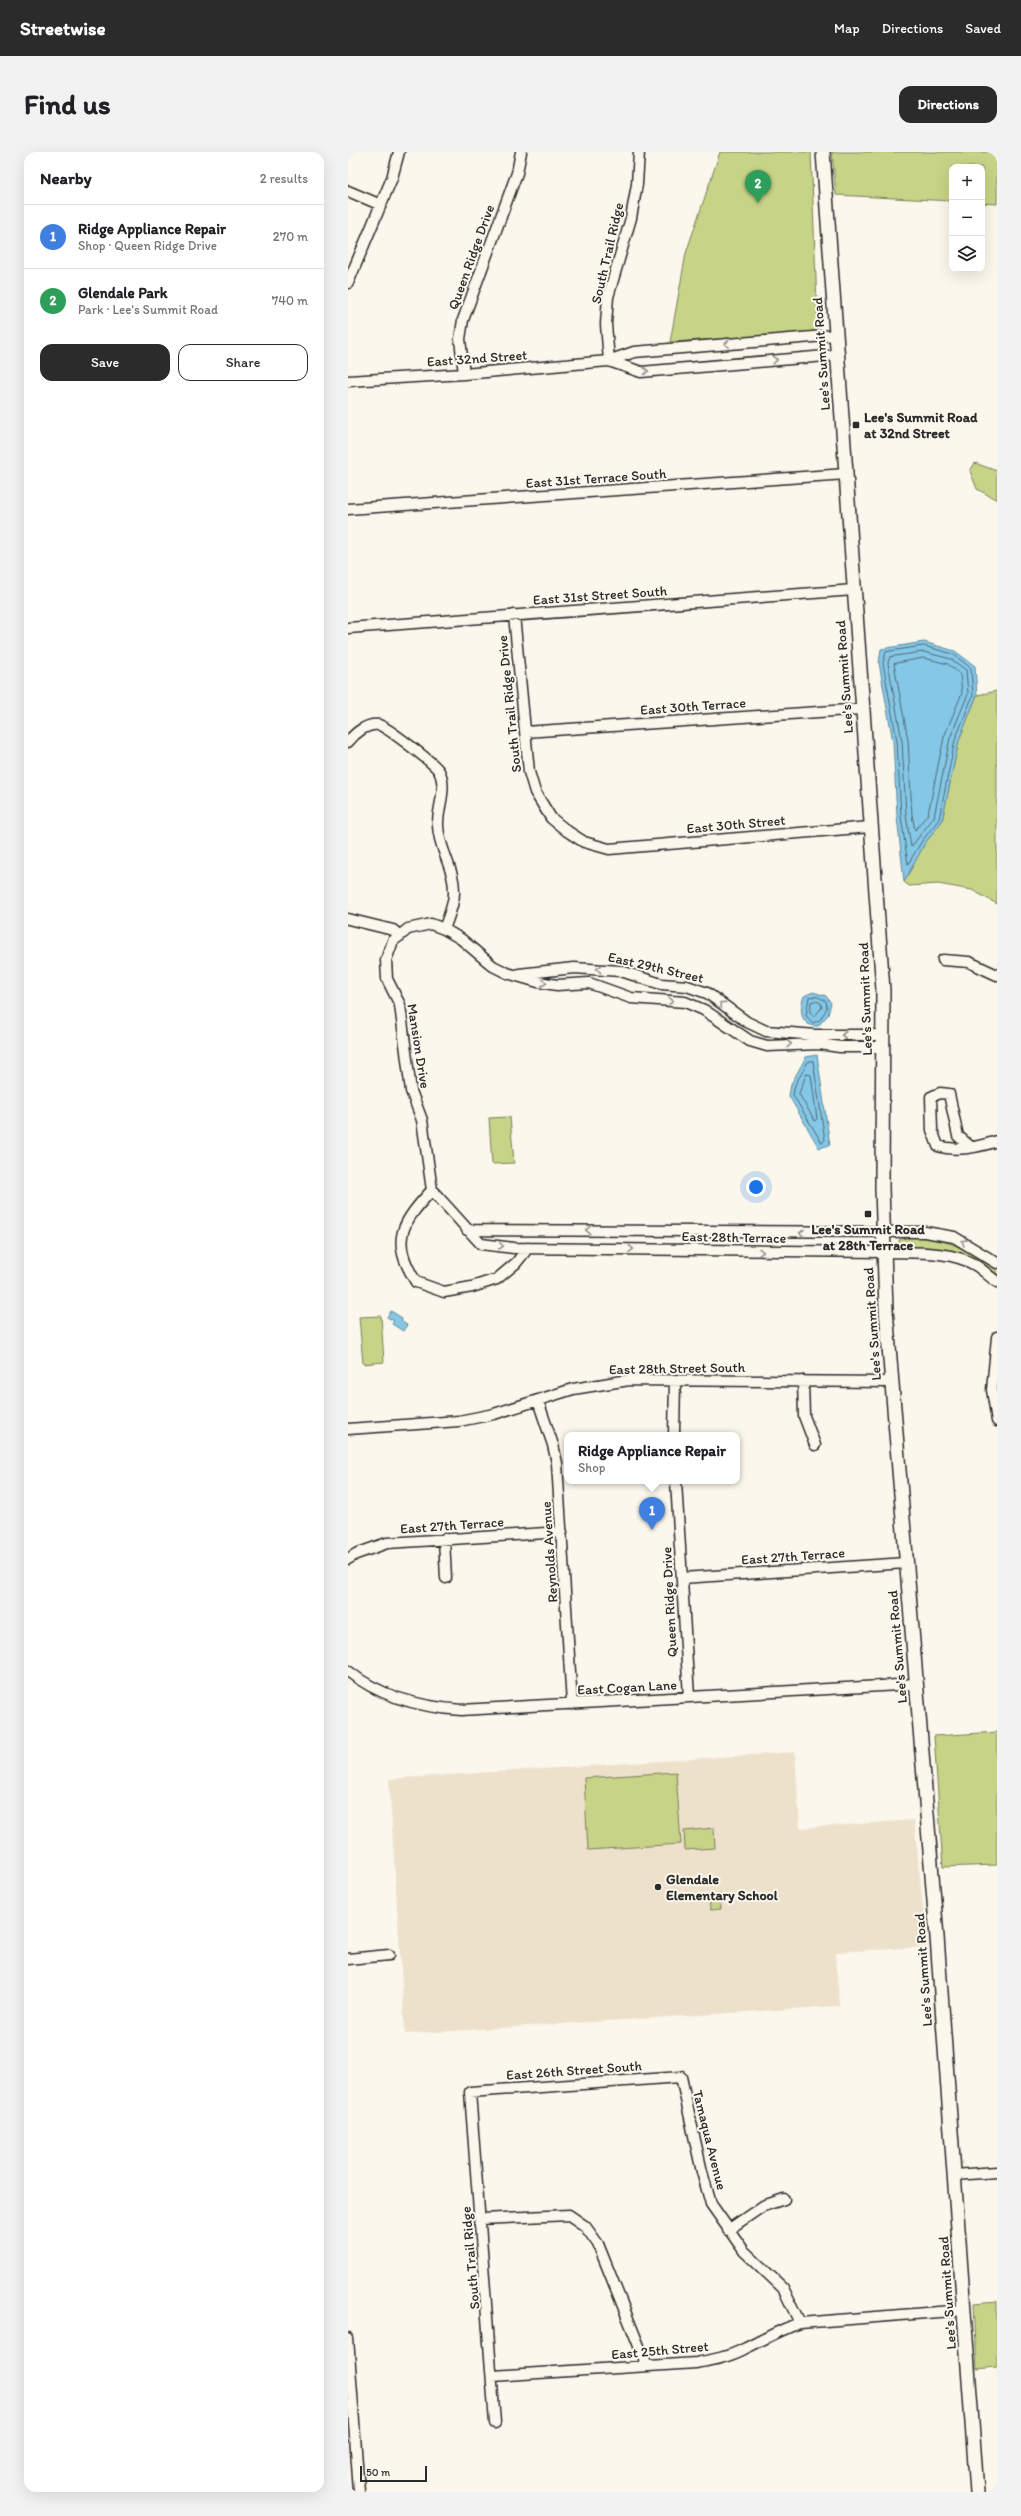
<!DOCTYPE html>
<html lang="en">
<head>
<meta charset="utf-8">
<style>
	:root { --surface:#fff; --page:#f2f2f2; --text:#202124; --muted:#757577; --line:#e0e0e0; --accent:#2b2b2b }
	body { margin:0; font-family:Itim,sans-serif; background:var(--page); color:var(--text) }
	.controls { position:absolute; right:12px; top:12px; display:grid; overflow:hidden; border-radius:8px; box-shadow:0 4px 16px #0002 }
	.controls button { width:36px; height:36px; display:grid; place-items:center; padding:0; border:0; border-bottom:1px solid var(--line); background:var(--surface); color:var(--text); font:20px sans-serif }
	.scale { position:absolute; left:12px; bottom:10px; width:67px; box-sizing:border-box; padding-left:4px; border:2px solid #2b2b2b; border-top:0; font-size:11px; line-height:14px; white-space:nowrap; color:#2b2b2b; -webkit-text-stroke:3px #fbf7ec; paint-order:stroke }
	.you { position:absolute; left:408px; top:1035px; width:14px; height:14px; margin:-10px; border:3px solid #fff; border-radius:50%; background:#1a73e8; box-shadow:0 0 0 6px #1a73e833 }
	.badge { display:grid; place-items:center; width:26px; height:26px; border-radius:50%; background:var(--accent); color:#fff; font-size:13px; font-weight:700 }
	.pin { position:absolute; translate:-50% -33px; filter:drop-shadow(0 1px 2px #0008) }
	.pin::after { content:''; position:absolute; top:21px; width:14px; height:12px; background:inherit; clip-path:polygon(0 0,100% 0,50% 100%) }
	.popup { position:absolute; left:216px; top:1280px; width:176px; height:52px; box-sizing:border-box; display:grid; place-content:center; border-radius:8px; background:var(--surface); filter:drop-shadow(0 1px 3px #0005); font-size:13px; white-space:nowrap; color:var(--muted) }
	.popup b { font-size:15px; color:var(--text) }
	.popup::after { content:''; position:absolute; left:50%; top:100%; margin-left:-8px; border:8px solid transparent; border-top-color:var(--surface) }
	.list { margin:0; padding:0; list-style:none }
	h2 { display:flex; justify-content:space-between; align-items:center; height:52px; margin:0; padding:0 16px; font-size:17px }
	h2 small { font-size:13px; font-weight:400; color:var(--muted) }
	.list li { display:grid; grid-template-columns:26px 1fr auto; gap:12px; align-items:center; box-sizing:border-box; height:64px; padding:0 16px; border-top:1px solid var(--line) }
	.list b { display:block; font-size:15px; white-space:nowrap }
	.list p { margin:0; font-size:13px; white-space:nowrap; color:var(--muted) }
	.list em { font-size:13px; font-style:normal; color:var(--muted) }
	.actions { display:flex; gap:8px; padding:12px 16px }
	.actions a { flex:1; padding:9px 0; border:1px solid var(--accent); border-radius:12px; text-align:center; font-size:14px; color:var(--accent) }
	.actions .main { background:var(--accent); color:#fff }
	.icon { flex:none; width:22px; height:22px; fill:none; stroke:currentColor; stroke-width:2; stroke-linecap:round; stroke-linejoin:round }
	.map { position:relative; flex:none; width:649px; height:2340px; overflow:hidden; border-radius:12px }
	header { display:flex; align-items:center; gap:24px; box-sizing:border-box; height:56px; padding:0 20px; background:var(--accent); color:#fff }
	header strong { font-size:19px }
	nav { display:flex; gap:22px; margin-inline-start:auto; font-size:14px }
	.intro { display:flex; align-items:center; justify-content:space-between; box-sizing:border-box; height:96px; padding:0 24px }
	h1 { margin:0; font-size:28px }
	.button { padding:10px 18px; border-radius:12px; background:var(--accent); color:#fff; font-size:14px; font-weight:700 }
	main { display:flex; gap:24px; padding:0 24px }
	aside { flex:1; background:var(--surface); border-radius:12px; box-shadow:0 4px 16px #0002 }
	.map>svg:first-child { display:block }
	.built { fill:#eee1cc }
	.green { fill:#c7d387; stroke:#797f59 }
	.water { fill:#85c7e6; stroke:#61899b }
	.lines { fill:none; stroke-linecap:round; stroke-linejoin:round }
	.shore { stroke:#4f6976; stroke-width:1 }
	.minor-casing { stroke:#2b2b2b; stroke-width:13 }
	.major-casing { stroke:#2b2b2b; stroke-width:16 }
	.minor { stroke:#fbf7ec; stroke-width:10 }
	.major { stroke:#fbf7ec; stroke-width:13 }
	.oneway { stroke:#93918c }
	.poi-dot { fill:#2b2b2b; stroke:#fbf7ec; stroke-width:1.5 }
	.labels { text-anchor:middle; stroke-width:4; stroke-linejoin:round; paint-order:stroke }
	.street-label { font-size:14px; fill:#2b2b2b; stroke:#fbf7ec }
	.poi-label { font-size:14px; font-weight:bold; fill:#2b2b2b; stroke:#fbf7ec; text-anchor:start }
</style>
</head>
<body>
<header>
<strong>Streetwise</strong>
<nav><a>Map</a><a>Directions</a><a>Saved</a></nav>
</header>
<div class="intro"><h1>Find us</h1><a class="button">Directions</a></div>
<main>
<aside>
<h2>Nearby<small>2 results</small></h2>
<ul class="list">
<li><span class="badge" style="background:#3f7fe0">1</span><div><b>Ridge Appliance Repair</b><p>Shop · Queen Ridge Drive</p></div><em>270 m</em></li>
<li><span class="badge" style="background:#2e9e5b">2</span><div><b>Glendale Park</b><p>Park · Lee's Summit Road</p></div><em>740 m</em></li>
</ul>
<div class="actions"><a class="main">Save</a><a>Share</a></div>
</aside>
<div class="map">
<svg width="649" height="2340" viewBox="0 0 649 2340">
	<rect width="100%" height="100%" fill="#fbf7ec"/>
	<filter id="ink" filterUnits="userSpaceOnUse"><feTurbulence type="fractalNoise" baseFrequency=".025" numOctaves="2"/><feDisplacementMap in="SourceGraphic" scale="8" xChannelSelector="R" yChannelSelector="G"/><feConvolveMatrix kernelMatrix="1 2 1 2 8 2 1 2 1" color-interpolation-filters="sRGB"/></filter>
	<g filter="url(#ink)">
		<path class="built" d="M447,1600l5,76 114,-8 13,127 -91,5 3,54 -434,28 -16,-255z"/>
		<path class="green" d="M372,0h91l7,179 -5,2 -143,9 16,-89z
			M484,0h165v52l-15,-1v-36h-30v34l-116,-6z
			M627,311l22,8v29l-20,-11 -7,-18z
			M649,539v213l-25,-14 -34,-6 -29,2 -5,-4 21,-39 17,-22 17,-81 18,-45z
			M162,965l4,46 -22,1 -3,-46z
			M559,1085c39,0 59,11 90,33v7l-25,-17 -72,-12 -1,-8z
			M33,1164l3,46 -21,2 -4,-47z
			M649,1580v133l-54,2 -9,-131z
			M328,1620l5,72 -93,6 -4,-72z
			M366,1676l1,20 -30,2 -1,-19z
			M372,1742l1,15 -11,1 -1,-15z
			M649,2149v66l-20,2 -3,-66z"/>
		<path class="water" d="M576,490l31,9 20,15 2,29 -18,45 -17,81 -17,22 -21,39 -7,-66 -4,-74 -14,-79 2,-14z
			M465,840l13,4 5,7 -3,12 -10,11c-18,1 -19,-17 -14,-30z
			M469,903l13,90 -11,3 -30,-52 2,-12 15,-27z
			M43,1159l11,7 -1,2 6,5 -4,6 -11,-7 2,-3 -7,-4z"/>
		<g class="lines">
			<path class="shore" d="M576,494l29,8 18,14 2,27 -18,45 -16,79 -17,22 -14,23 -7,-48 -4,-75 -14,-78 3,-11z
				M576,500l27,7 15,11 2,24 -18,44 -16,79 -23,30 -5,-32 -4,-74 -14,-78 2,-6z
				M576,506l24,6 12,10 2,19 -18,44 -16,77 -13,16 -3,-15 -4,-75 -14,-76z
				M470,845l8,4 1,7 -7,12 -7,3 -7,-7 3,-19z
				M468,849l5,2 1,4 -8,10 -4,-5 1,-10z
				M465,909l12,79 -3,3 -29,-48 2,-10 13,-23z
				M459,922l4,1 6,44 -2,2 -16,-27z"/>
			<g class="minor-casing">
				<path id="minor" d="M0,39l33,14
					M0,131l44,-105 7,-26
					M261,209l32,11 196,-17
					M261,209l-3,-37 2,-27 23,-79 6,-34 2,-32
					M116,222l-4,-35 3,-19 54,-147 4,-21
					M0,229l116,-7 144,-13 26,-9 202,-17
					M0,357l498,-35
					M166,463l15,157 6,20 16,26 16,13 17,11 25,7 261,-22
					M0,476l506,-38
					M177,580l337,-23
					M0,590c7,-9 19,-19 31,-17 8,2 56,39 60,46 9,18 -2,37 -1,55 1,24 17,43 16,67 0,12 -6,25 -10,36
					M0,767l45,11 7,6
					M595,808l26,2 28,13
					M171,822l55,-6 47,3 40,13 26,2 20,7 40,29 19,9 50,4h67
					M623,995l-13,-11 -9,-42 -9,-1 -9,4 1,33 6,16c19,6 41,1 59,-5
					M84,1038l-10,-70 -11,-29 -11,-86 -13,-26 -1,-19 7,-19 15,-12 23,-5 13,5 17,10 32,27 14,7 31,9 19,3 32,-2 42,15 54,4 19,8 46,31 17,5 52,-2 21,3h43
					M84,1038l49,54 33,4 370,4c28,1 66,-2 91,13 8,5 15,12 22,17
					M84,1038c-31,34 -42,50 -16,92l28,10 28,-5 25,-8 19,-16 12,-15
					M119,1078l458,2 29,5 43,26
					M649,1185l-5,53 5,31
					M455,1229l1,35 11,29
					M190,1249l15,44 4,18 15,241
					M0,1277l111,-8 35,-7 79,-25 56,-9 263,2
					M326,1283l1,-55
					M328,1329l13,216
					M96,1387l2,39
					M0,1407l8,-5 31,-11 175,-11
					M334,1426l224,-15
					M0,1519c32,26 73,36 113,39l455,-26
					M0,1807l41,-4
					M606,2023l43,-3
					M133,2067l88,-4 16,11 13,18 49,122
					M380,2078l35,-24 21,-7
					M0,2186l11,154
					M145,2224l203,-13c16,-3 33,-6 48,-14 19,-9 35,-19 56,-26l164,-13
					M147,2271l-25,-331 211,-15 21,95 9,32 33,47 39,37 17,35"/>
			</g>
			<g class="major-casing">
				<path id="major" d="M475,0l60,838 -1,198 4,122 51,627 40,555"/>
			</g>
			<use href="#minor" class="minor"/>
			<use href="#major" class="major"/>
		</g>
		<defs><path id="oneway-chevron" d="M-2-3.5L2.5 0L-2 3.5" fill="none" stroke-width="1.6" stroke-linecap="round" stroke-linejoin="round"/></defs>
		<g class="oneway">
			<use href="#oneway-chevron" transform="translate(379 192) rotate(175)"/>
			<use href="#oneway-chevron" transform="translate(427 208) rotate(-5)"/>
			<use href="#oneway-chevron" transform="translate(298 219) rotate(-2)"/>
			<use href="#oneway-chevron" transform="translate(251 817) rotate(-175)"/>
			<use href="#oneway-chevron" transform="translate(196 831) rotate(9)"/>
			<use href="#oneway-chevron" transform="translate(323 849) rotate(4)"/>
			<use href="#oneway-chevron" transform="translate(374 852) rotate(-143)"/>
			<use href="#oneway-chevron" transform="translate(496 883) rotate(-180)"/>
			<use href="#oneway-chevron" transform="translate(441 892) rotate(-5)"/>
			<use href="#oneway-chevron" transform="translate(240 1078) rotate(-179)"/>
			<use href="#oneway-chevron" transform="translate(454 1081) rotate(-179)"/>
			<use href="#oneway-chevron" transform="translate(616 1090) rotate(-151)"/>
			<use href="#oneway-chevron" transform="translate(153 1094) rotate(8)"/>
			<use href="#oneway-chevron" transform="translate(283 1097) rotate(1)"/>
			<use href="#oneway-chevron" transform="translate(413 1100) rotate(1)"/>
		</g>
	</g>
	<g class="poi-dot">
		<rect x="504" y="269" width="8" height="8" rx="2"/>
		<rect x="516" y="1058" width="8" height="8" rx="2"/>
		<circle cx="310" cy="1735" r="4"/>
	</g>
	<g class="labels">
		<g class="street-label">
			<text transform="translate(259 101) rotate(-77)" y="5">South Trail Ridge</text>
			<text transform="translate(123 105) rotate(-70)" y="5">Queen Ridge Drive</text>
			<text transform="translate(473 202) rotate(-94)" y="5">Lee's Summit Road</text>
			<text transform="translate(129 206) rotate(-4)" y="5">East 32nd Street</text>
			<text transform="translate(248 326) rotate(-4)" y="5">East 31st Terrace South</text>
			<text transform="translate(252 443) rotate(-4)" y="5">East 31st Street South</text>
			<text transform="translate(496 525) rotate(-94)" y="5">Lee's Summit Road</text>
			<text transform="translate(161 552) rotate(-96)" y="5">South Trail Ridge Drive</text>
			<text transform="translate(345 554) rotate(-4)" y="5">East 30th Terrace</text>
			<text transform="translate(388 672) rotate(-5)" y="5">East 30th Street</text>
			<text transform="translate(308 815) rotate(13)" y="5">East 29th Street</text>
			<text transform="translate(517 847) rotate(-92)" y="5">Lee's Summit Road</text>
			<text transform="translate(71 894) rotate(81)" y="5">Mansion Drive</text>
			<text transform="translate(386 1085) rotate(1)" y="5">East 28th Terrace</text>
			<text transform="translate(524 1172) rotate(-94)" y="5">Lee's Summit Road</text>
			<text transform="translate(329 1216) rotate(-1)" y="5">East 28th Street South</text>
			<text transform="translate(104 1373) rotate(-4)" y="5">East 27th Terrace</text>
			<text transform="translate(201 1400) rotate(-94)" y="5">Reynolds Avenue</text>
			<text transform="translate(445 1404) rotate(-4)" y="5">East 27th Terrace</text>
			<text transform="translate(321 1450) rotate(-93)" y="5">Queen Ridge Drive</text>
			<text transform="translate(549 1495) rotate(-95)" y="5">Lee's Summit Road</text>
			<text transform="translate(279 1535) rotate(-3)" y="5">East Cogan Lane</text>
			<text transform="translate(575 1818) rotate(-94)" y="5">Lee's Summit Road</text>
			<text transform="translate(226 1918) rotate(-4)" y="5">East 26th Street South</text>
			<text transform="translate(362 1988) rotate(76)" y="5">Tamaqua Avenue</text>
			<text transform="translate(122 2106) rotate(-95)" y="5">South Trail Ridge</text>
			<text transform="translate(599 2141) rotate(-94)" y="5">Lee's Summit Road</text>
			<text transform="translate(312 2198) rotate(-5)" y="5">East 25th Street</text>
		</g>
		<g class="poi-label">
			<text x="516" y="270">Lee's Summit Road<tspan x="516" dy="16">at 32nd Street</tspan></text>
			<text x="520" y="1082" text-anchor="middle">Lee's Summit Road<tspan x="520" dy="16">at 28th Terrace</tspan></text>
			<text x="318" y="1732">Glendale<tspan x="318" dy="16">Elementary School</tspan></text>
		</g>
	</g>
</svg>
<div class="controls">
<button>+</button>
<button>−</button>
<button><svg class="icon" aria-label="layers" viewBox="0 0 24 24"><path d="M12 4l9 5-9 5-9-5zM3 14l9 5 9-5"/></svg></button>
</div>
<div class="scale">50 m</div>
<div class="you"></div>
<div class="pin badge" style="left:304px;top:1378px;background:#3f7fe0">1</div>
<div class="popup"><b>Ridge Appliance Repair</b>Shop</div>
<div class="pin badge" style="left:410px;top:51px;background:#2e9e5b">2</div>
</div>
</main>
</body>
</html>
